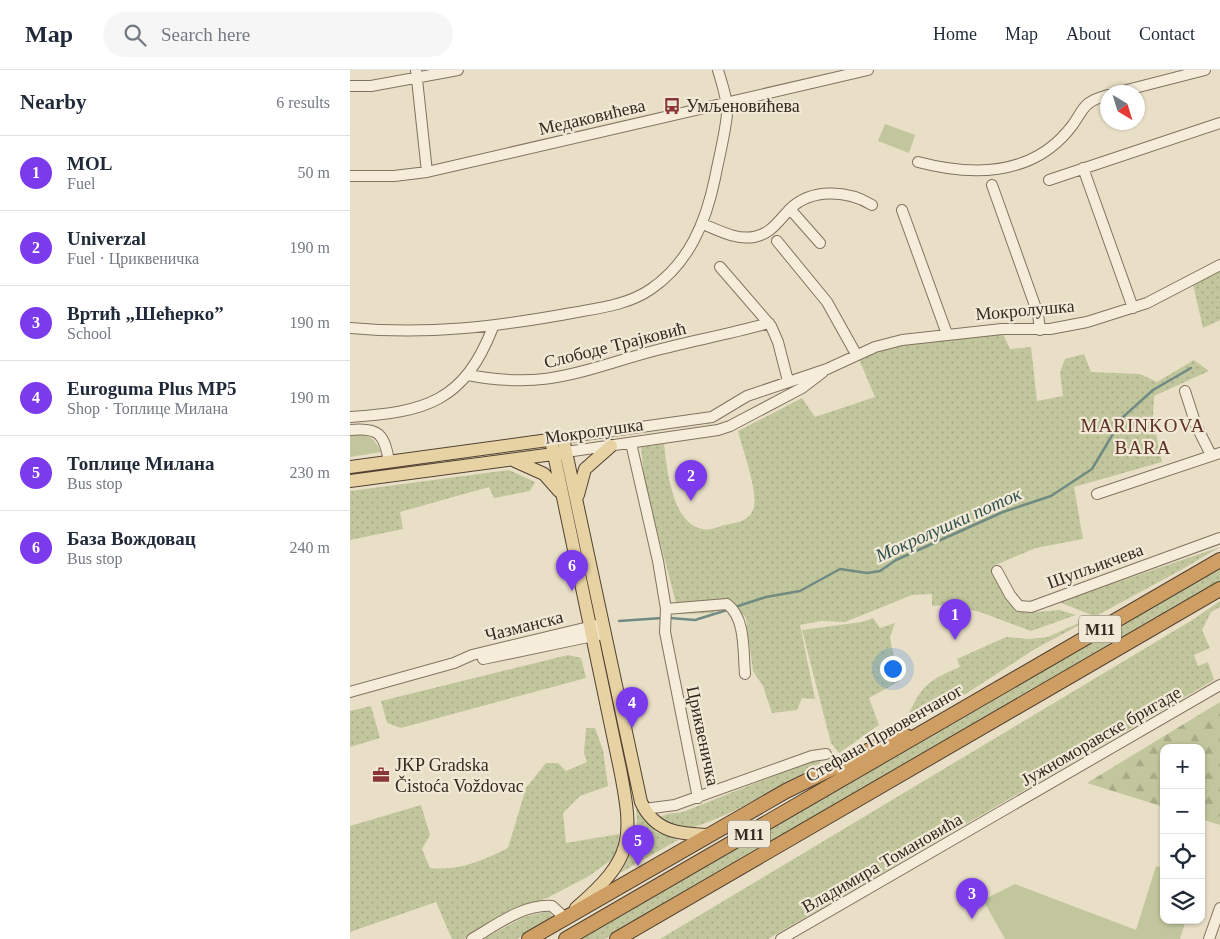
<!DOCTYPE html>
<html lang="en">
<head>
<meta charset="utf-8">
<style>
	:root { --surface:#fff; --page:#f6f6f7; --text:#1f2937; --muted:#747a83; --line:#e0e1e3; --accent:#7c3aed }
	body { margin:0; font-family:Georgia,serif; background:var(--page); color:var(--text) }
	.controls { position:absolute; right:15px; bottom:15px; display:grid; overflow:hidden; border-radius:10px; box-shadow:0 1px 4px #0004 }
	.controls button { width:45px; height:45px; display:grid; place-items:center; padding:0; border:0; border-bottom:1px solid var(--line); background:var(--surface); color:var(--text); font:25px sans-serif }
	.compass { position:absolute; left:750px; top:15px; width:45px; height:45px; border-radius:50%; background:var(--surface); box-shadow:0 1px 4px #0004; rotate:142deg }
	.you { position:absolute; left:542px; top:598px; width:18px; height:18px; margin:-12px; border:4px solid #fff; border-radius:50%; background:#1a73e8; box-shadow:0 0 0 8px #1a73e833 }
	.badge { display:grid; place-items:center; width:32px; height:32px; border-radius:50%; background:var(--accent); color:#fff; font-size:16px; font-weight:700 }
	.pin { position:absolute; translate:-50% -41px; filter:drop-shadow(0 1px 2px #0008) }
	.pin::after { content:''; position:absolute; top:26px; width:18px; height:15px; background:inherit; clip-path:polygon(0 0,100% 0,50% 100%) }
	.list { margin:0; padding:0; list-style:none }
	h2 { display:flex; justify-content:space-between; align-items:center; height:65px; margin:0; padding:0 20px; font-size:21px }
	h2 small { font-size:16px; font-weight:400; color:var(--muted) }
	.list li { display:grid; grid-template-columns:32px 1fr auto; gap:15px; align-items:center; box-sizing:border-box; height:75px; padding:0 20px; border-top:1px solid var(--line) }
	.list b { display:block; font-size:19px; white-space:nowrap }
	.list p { margin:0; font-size:16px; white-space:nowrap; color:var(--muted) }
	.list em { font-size:16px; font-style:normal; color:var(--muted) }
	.icon { flex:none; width:28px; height:28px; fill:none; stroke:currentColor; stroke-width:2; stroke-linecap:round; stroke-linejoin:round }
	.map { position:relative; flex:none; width:870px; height:869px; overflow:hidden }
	header { display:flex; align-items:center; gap:30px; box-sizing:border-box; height:70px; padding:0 25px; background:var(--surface); border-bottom:1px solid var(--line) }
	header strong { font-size:24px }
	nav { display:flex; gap:28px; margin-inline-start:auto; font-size:18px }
	.search { width:350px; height:45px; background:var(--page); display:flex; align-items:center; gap:12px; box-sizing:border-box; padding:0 18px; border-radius:28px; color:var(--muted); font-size:19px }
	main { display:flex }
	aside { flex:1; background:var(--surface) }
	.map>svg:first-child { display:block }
	.grass { fill:url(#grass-dots) }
	.forest { fill:url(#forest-firs) }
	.park { fill:#c1c69c }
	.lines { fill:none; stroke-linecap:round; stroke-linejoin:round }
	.stream { stroke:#708b84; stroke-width:2.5 }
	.minor-casing { stroke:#83725f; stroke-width:12 }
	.major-casing { stroke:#514132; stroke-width:14 }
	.highway-casing { stroke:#514132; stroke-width:16 }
	.minor { stroke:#f5edda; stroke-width:10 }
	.major { stroke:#e7d2a4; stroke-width:12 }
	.highway { stroke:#ce9e63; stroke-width:14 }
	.labels { text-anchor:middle; stroke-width:4.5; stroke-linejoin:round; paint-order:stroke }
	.shield { fill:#f1e9d6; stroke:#6d6357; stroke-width:1 }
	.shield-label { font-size:16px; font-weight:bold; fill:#352a21 }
	.poi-label { font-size:18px; fill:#352a21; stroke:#f1e9d6; text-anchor:start }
	.street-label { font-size:18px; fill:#352a21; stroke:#f1e9d6 }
	.neighbourhood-label { font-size:19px; letter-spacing:1px; fill:#5c3025; stroke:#f1e9d6 }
	.water-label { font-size:19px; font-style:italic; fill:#325350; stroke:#f1e9d6 }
</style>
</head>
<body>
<header>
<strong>Map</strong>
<div class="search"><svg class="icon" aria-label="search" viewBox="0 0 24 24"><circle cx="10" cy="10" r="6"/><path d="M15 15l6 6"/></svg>Search here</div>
<nav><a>Home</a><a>Map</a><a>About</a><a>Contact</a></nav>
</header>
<main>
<aside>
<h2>Nearby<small>6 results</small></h2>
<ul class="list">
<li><span class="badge">1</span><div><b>MOL</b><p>Fuel</p></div><em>50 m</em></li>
<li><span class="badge">2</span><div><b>Univerzal</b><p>Fuel · Цриквеничка</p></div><em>190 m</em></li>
<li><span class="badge">3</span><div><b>Вртић „Шећерко”</b><p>School</p></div><em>190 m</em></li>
<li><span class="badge">4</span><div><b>Euroguma Plus MP5</b><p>Shop · Топлице Милана</p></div><em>190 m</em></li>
<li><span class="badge">5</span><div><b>Топлице Милана</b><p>Bus stop</p></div><em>230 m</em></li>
<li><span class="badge">6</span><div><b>База Вождовац</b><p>Bus stop</p></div><em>240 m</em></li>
</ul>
</aside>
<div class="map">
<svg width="870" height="869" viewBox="0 0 870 869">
	<defs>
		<pattern id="grass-dots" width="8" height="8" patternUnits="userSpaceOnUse" patternTransform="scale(1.25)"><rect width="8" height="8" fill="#c1c69c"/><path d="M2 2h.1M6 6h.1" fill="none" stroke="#a6aa86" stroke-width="1.8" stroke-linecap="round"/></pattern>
		<pattern id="forest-firs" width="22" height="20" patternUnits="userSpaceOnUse" patternTransform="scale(1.25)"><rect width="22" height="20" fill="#c1c69c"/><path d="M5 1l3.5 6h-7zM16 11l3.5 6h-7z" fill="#a6aa86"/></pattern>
	</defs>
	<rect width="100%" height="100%" fill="#e9dfc7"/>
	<path class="grass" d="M870,195v55l-17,8 -11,-48z
		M653,264l7,15 21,-2 6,54 26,-5 -3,-24 5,-13 19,-5 7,18 49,2 17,8 37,-22 15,11 -55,25 -1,24 9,42 -88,25 9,52 -47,9 -43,18 16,32 17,15 33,-3 17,5 -45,16 -51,-19 -35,-7 -13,1v-12l-20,1 -67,27 -24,-1 -21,4 15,74 -13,-1 -5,12 -25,3 -9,-27 -10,-15 -7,-53 -13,-15 -21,10 -31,1 -5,-11 -31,-119 -4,-37 23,-3c3,25 8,79 38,85 7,2 16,-2 22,-4 11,-2 24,-3 29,-15 7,-14 -11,-62 -15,-79l64,-33 13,19 60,-20 -17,-40c47,-16 96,-18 145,-23z
		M159,400l26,12 -5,9 -36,7 -5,-11 -89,25 3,17 -53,11v-49z
		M870,477l-39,23 -146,79 -74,48 -61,33c22,-38 16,-45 60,-63l-3,-8 49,-22 23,2 19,-2 46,-21 -35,-14z
		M870,498v14l-529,308 -86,49h-24z
		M870,531v6l-9,5 -9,18 8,18 -16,7 4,11 10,-4 6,18 -446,259h-108l534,-320z
		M523,548l7,10 15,-5 -5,14 4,22 -3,3 9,19 -31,17 10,27 -40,28 -8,-10 -29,-113 60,-8z
		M218,585l13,3 5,20 -185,50 -14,-5 -6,-22z
		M21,636l9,32 -30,9v-36z
		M236,658h9l8,22 5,36 -28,10 -17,17 3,30 53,-9 -1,11 -4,13 -25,18 -40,21 -32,13 -53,29h-12l-16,-37 -86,30v-106l71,-21 9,30 -8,14 8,19c29,3 52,-7 78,-20l18,-60 20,-25h12l8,8 21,-9 -3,-9z
		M468,688l3,3 -1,2c-26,16 -111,66 -138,66 -8,-1 -17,-7 -24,-11l9,-4 16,-2z
		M286,738l20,24 22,8 -58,33c15,-22 19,-39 16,-65z
		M199,841l3,5 -2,3 -33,20h-34l41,-22z"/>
	<path class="forest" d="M870,632v123l-19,-6v-71h-37v59l-77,-24z"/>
	<path class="park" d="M535,54l30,11 -6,18 -31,-12z
		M0,365c17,-3 24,2 31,17l-31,5z
		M806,796l8,2v52h22l-6,19h-175l-22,-39 32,-16 121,46z"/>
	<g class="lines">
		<path class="stream" d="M385,537l31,-10 34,-6 40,-22 27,4 13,-2 16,-11 107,-48 48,-16 41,-27 31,-52 30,-27 38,-22
			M320,548l25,2 32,-10
			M269,551l43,-3"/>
		<g class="minor-casing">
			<path id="minor" d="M66,0l11,102
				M0,16h21l87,-16
				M769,22l86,-22
				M568,92c53,14 111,14 149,-30 18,-20 11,-29 41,-37
				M733,98l50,140
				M0,106h44l33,-4 441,-102
				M699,110l171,-57
				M642,115l46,129 2,16
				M440,139l30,34
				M552,140l45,124
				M353,154c17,7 33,16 51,13 17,-3 25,-17 36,-28 21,-21 58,-19 82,-4
				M427,171l50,61 29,52
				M370,197l51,59 7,16 10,39
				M0,258c78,7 145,-1 222,-15 27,-5 56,-8 79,-24 38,-26 55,-67 64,-111 4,-21 10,-43 12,-64 1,-14 -5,-30 -9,-44
				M118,305c82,16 118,-7 193,-26 36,-9 72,-16 108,-26
				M835,321l11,34 15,30
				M0,347c76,-5 114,-15 143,-90
				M0,360c29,-3 34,4 39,31
				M213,368l149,-21 35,-21 80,-27 48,-22 27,-7 100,-11h48l37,-7 60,-19 73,-38
				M281,373l27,118 8,48 61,-5c19,14 16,48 18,70
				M216,382l152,-22 12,-4 72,-38 21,-16
				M747,424l123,-41
				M647,501l13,24 9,11 12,1 189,-69
				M316,539l-1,23 33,166
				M133,589l115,-24
				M0,622l104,-29 18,-8 125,-30
				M294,739l31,-4 137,-49 14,-2
				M122,869c24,-14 51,-35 80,-33l12,11
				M431,869l439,-254
				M859,869l11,-31"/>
		</g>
		<g class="major-casing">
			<path id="major" d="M201,370l69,329c14,71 13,90 -44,139
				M165,391l29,13 15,17
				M0,397l213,-29 78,364c14,30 37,32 68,33
				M0,411l211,-28
				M228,425l7,-26 26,-23"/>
		</g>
		<g class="highway-casing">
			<path id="highway" d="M179,869l257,-148 94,-46 26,-9
				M216,869l654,-379
				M267,869l603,-350"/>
		</g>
		<use href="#minor" class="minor"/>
		<use href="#major" class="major"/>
		<use href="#highway" class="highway"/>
	</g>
	<defs>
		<g id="bus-bare" transform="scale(1.35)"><path d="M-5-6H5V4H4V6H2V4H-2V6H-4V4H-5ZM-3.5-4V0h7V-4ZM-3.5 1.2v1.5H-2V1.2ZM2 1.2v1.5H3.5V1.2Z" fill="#8a3637" stroke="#f1e9d6" stroke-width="2.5" paint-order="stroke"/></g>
		<g id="office-bare" transform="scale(1.35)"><path d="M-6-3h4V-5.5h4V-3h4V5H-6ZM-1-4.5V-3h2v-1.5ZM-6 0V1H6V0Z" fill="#8a3637" stroke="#f1e9d6" stroke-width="2.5" paint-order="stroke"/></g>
	</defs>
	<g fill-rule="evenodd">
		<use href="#bus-bare" x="322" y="36"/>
		<use href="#office-bare" x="31" y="705"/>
	</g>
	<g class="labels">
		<g class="shield">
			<rect x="729" y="545.5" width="42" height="27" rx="4"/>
			<rect x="378" y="750.5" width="42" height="27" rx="4"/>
		</g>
		<g class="shield-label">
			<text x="750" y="565">M11</text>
			<text x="399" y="770">M11</text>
		</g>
		<g class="poi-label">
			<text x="336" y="42">Умљеновићева</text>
			<text x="45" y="701">JKP Gradska<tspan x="45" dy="21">Čistoća Voždovac</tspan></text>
		</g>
		<g class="street-label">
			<text transform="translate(242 47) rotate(-13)" y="6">Медаковићева</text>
			<text transform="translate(675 240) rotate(-5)" y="6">Мокролушка</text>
			<text transform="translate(265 275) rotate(-14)" y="6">Слободе Трајковић</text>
			<text transform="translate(244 361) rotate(-8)" y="6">Мокролушка</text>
			<text transform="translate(745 496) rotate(-20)" y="6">Шупљикчева</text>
			<text transform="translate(174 556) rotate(-14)" y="6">Чазманска</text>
			<text transform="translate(534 663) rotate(-30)" y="6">Стефана Првовенчаног</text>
			<text transform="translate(353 666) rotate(78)" y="6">Цриквеничка</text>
			<text transform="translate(751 666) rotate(-30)" y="6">Јужноморавске бригаде</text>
			<text transform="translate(532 793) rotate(-30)" y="6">Владимира Томановића</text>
		</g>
		<g class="neighbourhood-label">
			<text x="793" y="362">MARINKOVA<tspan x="793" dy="22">BARA</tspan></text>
		</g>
		<g class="water-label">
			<text transform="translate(598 454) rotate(-24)" y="7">Мокролушки поток</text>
		</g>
	</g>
</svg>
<div class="controls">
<button>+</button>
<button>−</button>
<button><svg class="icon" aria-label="locate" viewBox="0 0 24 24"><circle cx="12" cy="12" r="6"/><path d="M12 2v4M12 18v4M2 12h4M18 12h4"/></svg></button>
<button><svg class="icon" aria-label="layers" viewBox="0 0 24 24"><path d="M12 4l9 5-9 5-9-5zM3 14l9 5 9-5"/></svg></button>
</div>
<svg class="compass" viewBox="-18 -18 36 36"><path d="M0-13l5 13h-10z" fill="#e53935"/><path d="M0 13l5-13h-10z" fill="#747a83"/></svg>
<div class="you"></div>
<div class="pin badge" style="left:605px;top:570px">1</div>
<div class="pin badge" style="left:341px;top:431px">2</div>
<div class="pin badge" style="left:622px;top:849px">3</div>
<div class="pin badge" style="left:282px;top:658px">4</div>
<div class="pin badge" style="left:288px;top:796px">5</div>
<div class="pin badge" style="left:222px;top:521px">6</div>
</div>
</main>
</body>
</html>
